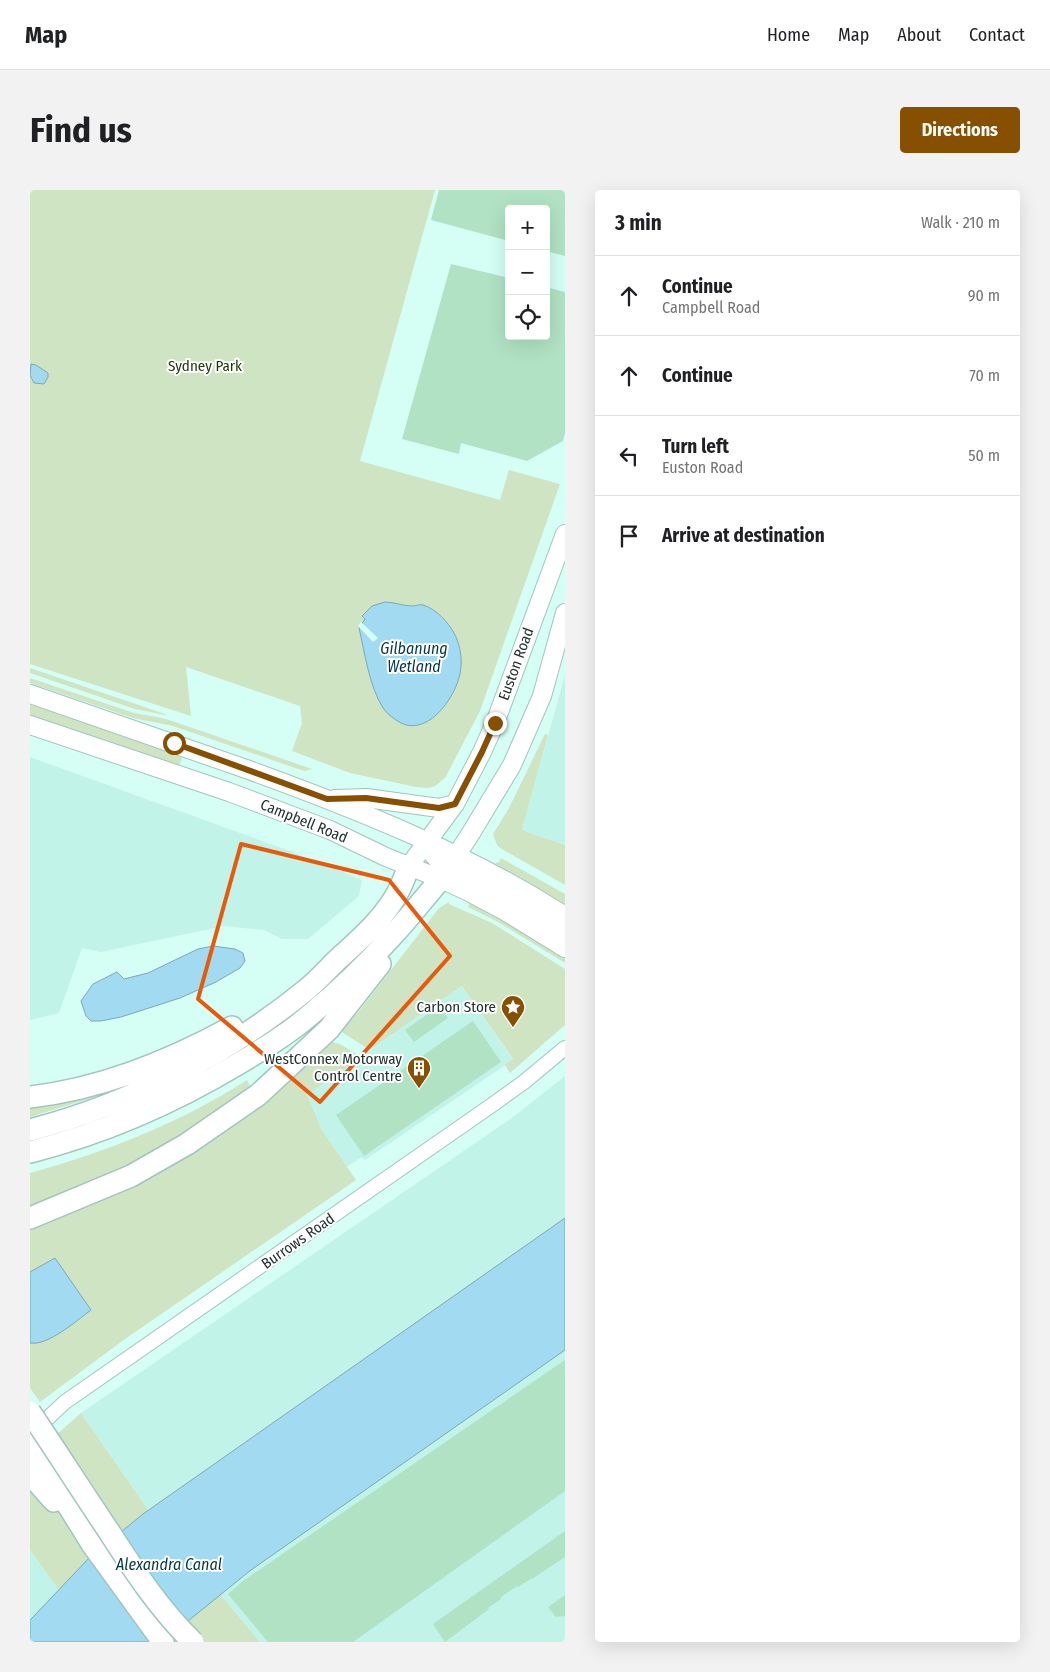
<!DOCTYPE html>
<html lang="en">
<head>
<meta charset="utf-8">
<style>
	:root { --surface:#fff; --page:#f2f2f2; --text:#202124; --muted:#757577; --line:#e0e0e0; --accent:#874f00 }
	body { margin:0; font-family:"Fira Sans Condensed",sans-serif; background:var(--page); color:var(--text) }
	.controls { position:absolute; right:15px; top:15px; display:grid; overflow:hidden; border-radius:5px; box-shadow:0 5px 20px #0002 }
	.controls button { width:45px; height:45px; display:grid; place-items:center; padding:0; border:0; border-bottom:1px solid var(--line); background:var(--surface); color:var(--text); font:25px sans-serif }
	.stop { position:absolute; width:15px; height:15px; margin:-11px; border:4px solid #874f00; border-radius:50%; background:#fff }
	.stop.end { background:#874f00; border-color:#fff; box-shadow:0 1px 5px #0008 }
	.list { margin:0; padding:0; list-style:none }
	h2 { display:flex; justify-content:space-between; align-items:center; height:65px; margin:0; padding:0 20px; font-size:21px }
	h2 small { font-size:16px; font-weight:400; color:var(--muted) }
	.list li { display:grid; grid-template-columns:32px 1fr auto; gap:15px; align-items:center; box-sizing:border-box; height:80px; padding:0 20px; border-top:1px solid var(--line) }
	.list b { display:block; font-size:19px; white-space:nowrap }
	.list p { margin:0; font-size:16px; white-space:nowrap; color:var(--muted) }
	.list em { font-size:16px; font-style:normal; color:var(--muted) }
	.icon { flex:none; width:28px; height:28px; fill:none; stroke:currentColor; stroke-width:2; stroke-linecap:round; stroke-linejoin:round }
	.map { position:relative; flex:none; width:535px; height:1452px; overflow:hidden; border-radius:5px }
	header { display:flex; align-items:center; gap:30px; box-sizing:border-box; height:70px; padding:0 25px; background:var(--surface); border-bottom:1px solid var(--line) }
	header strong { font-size:24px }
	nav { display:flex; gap:28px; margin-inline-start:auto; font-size:18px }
	.intro { display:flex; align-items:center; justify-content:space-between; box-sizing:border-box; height:120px; padding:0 30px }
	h1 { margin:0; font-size:35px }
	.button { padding:12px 22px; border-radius:5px; background:var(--accent); color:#fff; font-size:18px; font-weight:700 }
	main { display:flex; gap:30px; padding:0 30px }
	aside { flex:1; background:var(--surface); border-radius:5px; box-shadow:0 5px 20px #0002 }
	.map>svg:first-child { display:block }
	.built { fill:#c1f3e8 }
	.green { fill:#cfe4c3 }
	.water { fill:#a2daf1; stroke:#7ca8b7 }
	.pier { fill:#d5fef5 }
	.building { fill:#b1e2c3 }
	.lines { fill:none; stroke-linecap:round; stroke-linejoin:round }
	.minor-casing { stroke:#9fc6bd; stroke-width:16 }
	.major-casing { stroke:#9fc6bd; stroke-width:20 }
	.highway-casing { stroke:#9fc6bd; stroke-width:24 }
	.minor { stroke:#fff; stroke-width:14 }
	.major { stroke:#fff; stroke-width:18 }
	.highway { stroke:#fff; stroke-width:21 }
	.highway-bridge-casing { stroke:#9fc6bd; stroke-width:24; stroke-linecap:butt }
	.highway-bridge { stroke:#fff; stroke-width:21 }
	.route { stroke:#874f00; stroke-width:6 }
	.marked { fill:none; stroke:#e8590c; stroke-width:4; stroke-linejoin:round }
	.labels { text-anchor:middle; stroke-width:4; stroke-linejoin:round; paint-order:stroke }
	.park-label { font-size:15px; fill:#1e3709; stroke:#fff }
	.street-label { font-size:15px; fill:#22322f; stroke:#fff }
	.poi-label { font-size:15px; fill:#22322f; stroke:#fff; text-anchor:end }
	.water-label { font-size:16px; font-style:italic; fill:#053849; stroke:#fff }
</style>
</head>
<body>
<header>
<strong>Map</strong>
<nav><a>Home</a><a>Map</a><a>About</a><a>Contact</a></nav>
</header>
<div class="intro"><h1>Find us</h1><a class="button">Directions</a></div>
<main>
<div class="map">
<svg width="535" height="1452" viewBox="0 0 535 1452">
	<rect width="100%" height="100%" fill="#d5fef5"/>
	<path class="built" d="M535,485v170l-43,-15z
		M0,567l260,94 72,29 -3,16 -51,43h-26l-18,-9 -40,-4 -123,26 -19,-4 -23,65 -29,7z
		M432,796l51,74 -148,100 -3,-3 -15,10 -25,-37 -15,-35z
		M535,886v142l-417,292 -67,-97 431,-295z
		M535,1160v292h-305l-40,-48 37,-29z
		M0,1360l29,40 -29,30z"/>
	<path class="green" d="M0,0h405l-75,271 140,39 9,-30 51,14 -80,227 -35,67 -10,8 -7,2 -12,-1 -66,-14 -58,-22 10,-28 -2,-17 -114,-39 5,49 -161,-52z
		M0,478l135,46v1l-30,-6 -105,-36z
		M0,488l104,35 28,5 10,3 140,48 -7,2 -4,-1 -128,-44 -40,-8 -103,-35z
		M0,512l126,44 26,12 -3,8 -149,-51z
		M515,544l3,1 -26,95 43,15v40l-65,-37 -3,-3 -4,-11 16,-26z
		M471,668l64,36v14l-64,-38 -6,-7 4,-1z
		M440,711l16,8 79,47v7l-67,-41 -30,-15z
		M419,712v2l43,19 73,46v56l-55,48 -5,-8 8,-6 -51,-73 -92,64 -27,-17 -1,-3 2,-4 16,-16 79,-102z
		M302,852l8,2 21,13 -54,38 15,35 34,50 -231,159 -85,63 -10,-14v-161l23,-9 273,-174z
		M217,890l6,11 -95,65 -128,55v-38c76,-21 150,-50 217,-93z
		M70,901l1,4 -71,22v-14z
		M51,1223l67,97 -59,48 -30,32 -29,-40v-92z
		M190,1404l40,48h-98z"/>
	<path class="water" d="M1,174l5,1 12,8v4l-4,7 -10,-1 -4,-8z
		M355,412c9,0 18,4 27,4 3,0 8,-2 11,-1 13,4 25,17 31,28 5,9 8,22 7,33 -1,26 -31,71 -60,57 -7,-4 -13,-8 -18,-15 -14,-23 -18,-54 -24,-80l6,-9 -3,-3 10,-10z
		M183,756l22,3 8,4 2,8 -5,7 -24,14 -36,16 -59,19 -20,4h-10l-5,-5 -5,-15 12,-17 24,-12 7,7 24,-6 50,-24z
		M535,1028v132l-314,220 -89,72h-132v-22l4,-4 55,-58 54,-44z
		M25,1068l36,52c-15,11 -43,36 -61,33v-71z"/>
	<path class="pier" d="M331,432l17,16 -5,4 -15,-16z"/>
	<path class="building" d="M409,0h126v66l-19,-5v-42h-37v32l-78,-21z
		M421,74l58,14v58h37v-49l19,5v141l-2,8 -36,20 -66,-18 -2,11 -57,-15z
		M409,816l9,12 -34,24 -9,-12z
		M443,831l28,41 -137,94 -28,-41z
		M535,1170v131l-212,151h-85l-40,-48 15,-13z
		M535,1341v26l-33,22v-1l-14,9 -1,-1 -16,11v2l-13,9 1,1 -44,33 -12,-18z
		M535,1405v21l-9,1 -8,-10z"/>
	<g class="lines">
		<g class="minor-casing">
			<path id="minor" d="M5,1240l30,-28 427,-297 32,-23 41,-34"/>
		</g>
		<g class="major-casing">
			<path id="major" d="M0,504c73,25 146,50 219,76 110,40 218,83 316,146
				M0,535l199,67 101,38 56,27 55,22 26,12 36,19 62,38
				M305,609l31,-1 73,10 16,-4
				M398,651l2,10 9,10 64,34 62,36
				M379,676l46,-62 27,-52 13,-29 70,-189
				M411,689l30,-46 41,-68 30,-69 23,-83"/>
		</g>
		<g class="highway-casing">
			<path id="highway" d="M0,907c70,-8 140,-36 202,-70
				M0,940c100,-26 196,-75 276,-140 11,-9 20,-19 30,-29 23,-21 49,-43 63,-71 4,-8 7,-16 10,-24
				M0,962c75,-19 143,-49 208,-88 25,-15 50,-30 72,-49 29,-24 57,-51 82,-79 17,-18 32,-38 49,-57
				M0,1028l101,-42 56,-32 71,-49 71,-66 51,-65
				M0,1254l62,100 71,98
				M0,1284l24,27"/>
		</g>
		<use href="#minor" class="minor"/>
		<use href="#major" class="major"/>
		<use href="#highway" class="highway"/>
		<g class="highway-bridge-casing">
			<path id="highway-bridge" d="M0,1222c27,40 53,81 80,121 25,39 50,77 83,109"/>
		</g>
		<use href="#highway-bridge" class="highway-bridge"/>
	</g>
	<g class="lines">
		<path class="route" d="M144,553l153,56 39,-1 73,10 16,-4 27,-52 13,-29"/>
	</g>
	<path class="marked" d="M211,654l148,36 61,76 -130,146 -122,-103z"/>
	<defs>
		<g id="sight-pin" transform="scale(1.25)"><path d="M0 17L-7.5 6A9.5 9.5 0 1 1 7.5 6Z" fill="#874f00" stroke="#fff"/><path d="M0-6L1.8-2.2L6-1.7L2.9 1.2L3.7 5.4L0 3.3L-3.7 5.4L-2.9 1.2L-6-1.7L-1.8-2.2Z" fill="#fff"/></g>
		<g id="building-pin" transform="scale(1.25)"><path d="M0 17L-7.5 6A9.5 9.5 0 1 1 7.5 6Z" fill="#874f00" stroke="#fff"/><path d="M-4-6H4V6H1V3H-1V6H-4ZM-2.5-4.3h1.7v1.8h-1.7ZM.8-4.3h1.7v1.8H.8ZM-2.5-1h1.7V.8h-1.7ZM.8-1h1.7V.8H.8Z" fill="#fff"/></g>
	</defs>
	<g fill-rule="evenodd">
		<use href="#sight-pin" x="483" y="817"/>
		<use href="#building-pin" x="389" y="878"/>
	</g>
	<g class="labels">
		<g class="park-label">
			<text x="175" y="181">Sydney Park</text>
		</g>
		<g class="street-label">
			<text transform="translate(486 474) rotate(-70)" y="5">Euston Road</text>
			<text transform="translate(274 631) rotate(22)" y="5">Campbell Road</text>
			<text transform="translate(268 1051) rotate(-35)" y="5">Burrows Road</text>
		</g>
		<g class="poi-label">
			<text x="466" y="822">Carbon Store</text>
			<text x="372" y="874">WestConnex Motorway<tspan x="372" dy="17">Control Centre</tspan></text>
		</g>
		<g class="water-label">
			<text x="384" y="464">Gilbanung<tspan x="384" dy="18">Wetland</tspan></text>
			<text x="139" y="1380">Alexandra Canal</text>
		</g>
	</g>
</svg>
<div class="controls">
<button>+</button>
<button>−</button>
<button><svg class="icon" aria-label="locate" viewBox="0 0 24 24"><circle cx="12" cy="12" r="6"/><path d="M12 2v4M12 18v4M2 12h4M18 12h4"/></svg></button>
</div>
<div class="stop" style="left:144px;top:553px"></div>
<div class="stop end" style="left:465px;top:533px"></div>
</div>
<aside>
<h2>3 min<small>Walk · 210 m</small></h2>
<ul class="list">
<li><svg class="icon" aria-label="ahead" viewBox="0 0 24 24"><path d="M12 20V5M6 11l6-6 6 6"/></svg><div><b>Continue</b><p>Campbell Road</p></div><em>90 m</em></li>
<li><svg class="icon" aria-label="ahead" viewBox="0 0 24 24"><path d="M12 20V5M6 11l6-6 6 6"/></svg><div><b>Continue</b></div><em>70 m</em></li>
<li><svg class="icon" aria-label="left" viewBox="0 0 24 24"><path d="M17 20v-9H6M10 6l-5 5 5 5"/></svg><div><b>Turn left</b><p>Euston Road</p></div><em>50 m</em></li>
<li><svg class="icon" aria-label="arrive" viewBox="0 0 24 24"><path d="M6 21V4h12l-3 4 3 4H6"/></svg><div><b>Arrive at destination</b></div></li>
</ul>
</aside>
</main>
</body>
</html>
